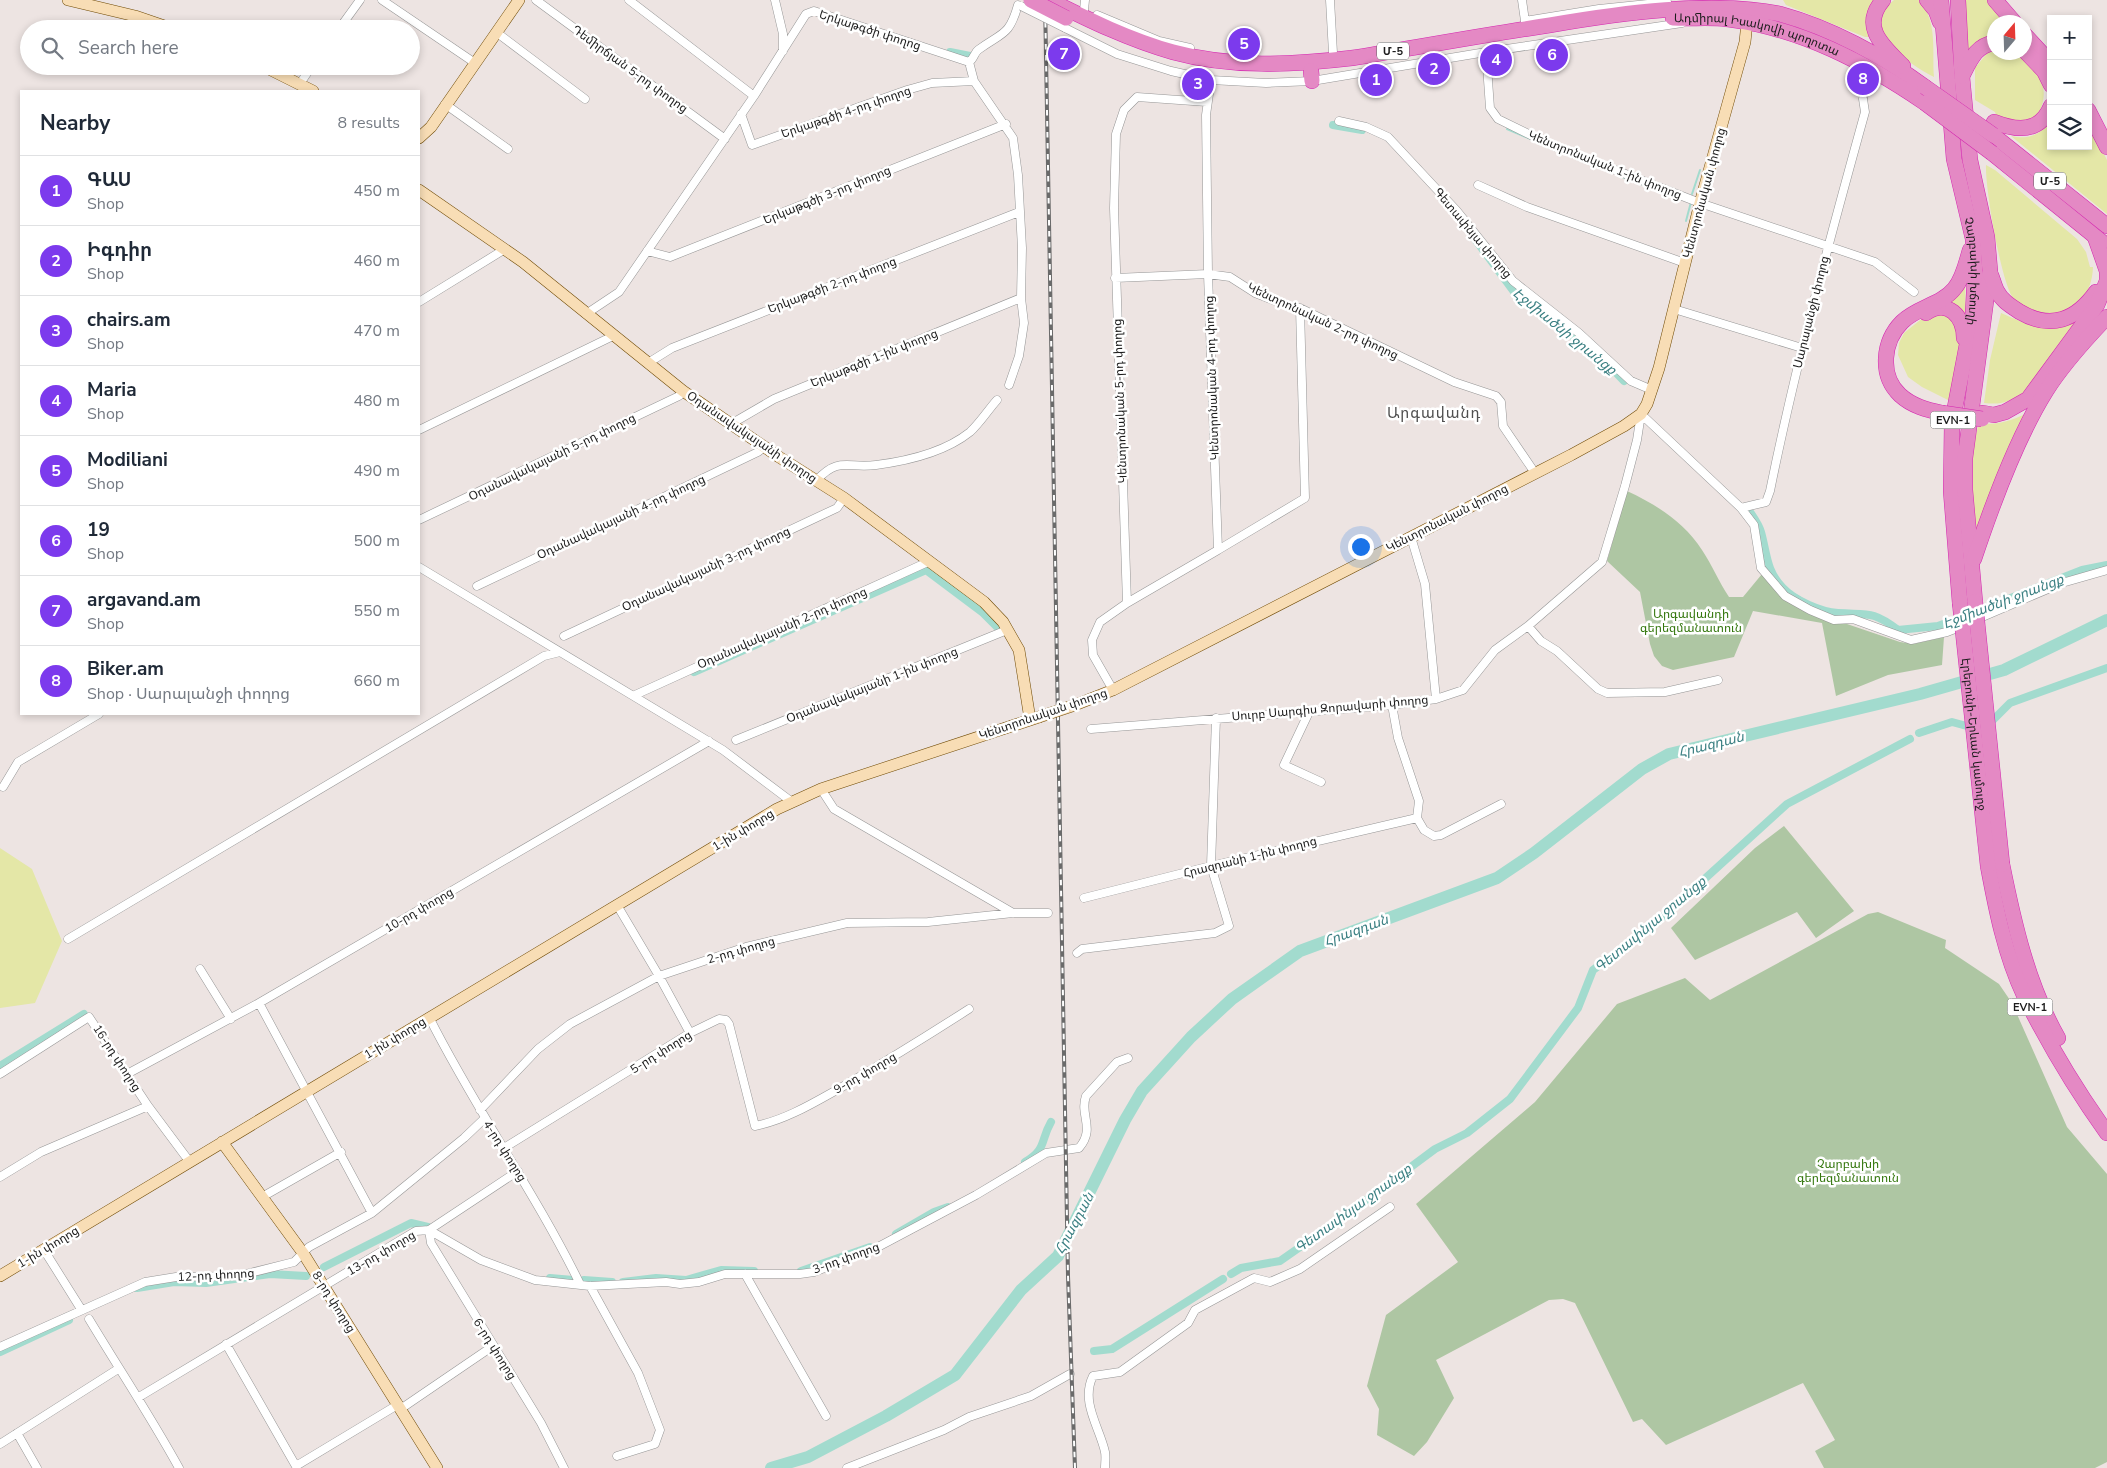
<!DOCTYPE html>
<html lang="en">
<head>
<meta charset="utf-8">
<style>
	:root { --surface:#fff; --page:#f6f6f7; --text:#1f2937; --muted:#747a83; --line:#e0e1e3; --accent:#7c3aed }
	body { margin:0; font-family:"Nunito Sans","Noto Sans Armenian",sans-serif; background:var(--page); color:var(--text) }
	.controls { position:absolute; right:15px; top:15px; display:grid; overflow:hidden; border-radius:0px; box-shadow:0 2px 8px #0003 }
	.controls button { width:45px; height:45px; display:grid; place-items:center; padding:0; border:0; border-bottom:1px solid var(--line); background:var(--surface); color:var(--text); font:25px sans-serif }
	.compass { position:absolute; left:1987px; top:15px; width:45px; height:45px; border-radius:50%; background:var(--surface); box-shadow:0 2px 8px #0003; rotate:19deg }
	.you { position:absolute; left:1360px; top:546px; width:18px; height:18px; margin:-12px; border:4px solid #fff; border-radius:50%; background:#1a73e8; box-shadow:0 0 0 8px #1a73e833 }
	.badge { display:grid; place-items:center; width:32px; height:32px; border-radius:50%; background:var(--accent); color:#fff; font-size:16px; font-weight:700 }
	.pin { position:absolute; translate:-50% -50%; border:2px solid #fff; box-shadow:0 1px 5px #0006 }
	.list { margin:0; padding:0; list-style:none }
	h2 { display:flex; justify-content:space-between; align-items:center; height:65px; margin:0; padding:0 20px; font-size:21px }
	h2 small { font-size:16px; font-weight:400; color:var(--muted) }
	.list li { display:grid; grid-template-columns:32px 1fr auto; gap:15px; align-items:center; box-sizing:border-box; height:70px; padding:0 20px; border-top:1px solid var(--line) }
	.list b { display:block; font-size:19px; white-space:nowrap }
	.list p { margin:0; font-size:16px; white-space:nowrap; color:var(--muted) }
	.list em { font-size:16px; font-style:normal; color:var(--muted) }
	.icon { flex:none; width:28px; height:28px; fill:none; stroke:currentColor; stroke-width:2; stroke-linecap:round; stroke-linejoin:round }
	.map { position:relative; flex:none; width:2107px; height:1468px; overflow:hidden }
	.search { position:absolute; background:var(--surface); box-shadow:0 2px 8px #0003; left:20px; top:20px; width:400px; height:55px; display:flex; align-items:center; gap:12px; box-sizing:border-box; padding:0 18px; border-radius:28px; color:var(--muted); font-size:19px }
	.panel { position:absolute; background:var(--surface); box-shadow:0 2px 8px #0003; left:20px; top:90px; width:400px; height:625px; border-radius:0px }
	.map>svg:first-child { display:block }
	.grass { fill:#e4e7a7 }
	.cemetery { fill:#aec6a3 }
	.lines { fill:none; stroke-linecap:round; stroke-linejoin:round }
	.stream { stroke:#a2dbce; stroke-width:2 }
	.canal { stroke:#a2dbce; stroke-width:8 }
	.river { stroke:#a2dbce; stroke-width:12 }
	.street-tunnel { stroke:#c3bcba; stroke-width:8; stroke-dasharray:8 4; stroke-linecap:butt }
	.street-casing { stroke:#969696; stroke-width:9 }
	.secondary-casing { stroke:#704b06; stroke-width:12 }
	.highway-casing { stroke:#d426b0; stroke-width:16 }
	.street { stroke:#fff; stroke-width:8 }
	.secondary { stroke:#f8ddb5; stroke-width:11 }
	.highway { stroke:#e489c4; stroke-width:15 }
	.rail-casing { stroke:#6a6a6a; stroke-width:4 }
	.rail { stroke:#fff; stroke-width:2; stroke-dasharray:5.5; stroke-linecap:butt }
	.street-bridge-casing { stroke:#969696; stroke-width:9; stroke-linecap:butt }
	.secondary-bridge-casing { stroke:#704b06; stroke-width:12; stroke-linecap:butt }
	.highway-bridge-casing { stroke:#d426b0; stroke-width:16; stroke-linecap:butt }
	.street-bridge { stroke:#fff; stroke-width:8 }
	.secondary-bridge { stroke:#f8ddb5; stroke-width:11 }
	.highway-bridge { stroke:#e489c4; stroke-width:15 }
	.labels { text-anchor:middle; stroke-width:5; stroke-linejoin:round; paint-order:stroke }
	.shield { fill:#fff; stroke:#606060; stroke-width:1 }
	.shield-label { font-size:11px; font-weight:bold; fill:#1c1c1c }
	.street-label { font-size:12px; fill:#1c1c1c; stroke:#fff }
	.park-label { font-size:12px; fill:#34770d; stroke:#fff }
	.water-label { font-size:14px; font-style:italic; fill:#3c8083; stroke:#fff }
	.quarter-label { font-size:15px; letter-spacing:1px; fill:#4f4f4f; stroke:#fff }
</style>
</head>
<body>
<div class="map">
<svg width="2107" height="1468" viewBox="0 0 2107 1468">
	<rect width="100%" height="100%" fill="#ede4e2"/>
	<path class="grass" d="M1783,0h96l-9,37h-5l-79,-32z
		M1894,0h25c19,21 13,51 15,77 -26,-13 -77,-49 -40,-77z
		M1965,0h23l19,22h-13v15l-26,15z
		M1994,50v2l22,1c28,19 37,41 17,70l-36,-5 -2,-6 -20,-12v-32l13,-16z
		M2051,121v25h37v-23l19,37v54l-96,-78c17,4 29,-1 40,-15z
		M1986,165l9,5 82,69 9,13 4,15h3c-1,32 -23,53 -56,45 -7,-2 -19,-6 -23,-12 -13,-17 -29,-112 -28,-135z
		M1965,274l1,59 -26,-27z
		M1949,312l15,33 -14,56 -28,-14 -14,-10 -10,-22 1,-12 5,-10 25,-20z
		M2001,313c39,17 43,19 83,3l-60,76c-14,10 -23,13 -40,11l6,-43z
		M2032,410l-58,127 -2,-88 7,-26c19,3 36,-3 53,-13z
		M0,848l32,21 30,72 -27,62 -35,5z"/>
	<path class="cemetery" d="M1627,491c30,14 57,31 75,59 10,15 17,32 27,47h14l19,-23 85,50 53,18 13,2 31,-7 -2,28 -54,10 -52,21 -14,-73 -69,-12 -19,46 -61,13 -11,-4 -8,-10 -4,-12 -10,-52 -33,-31z
		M1784,826l70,85 -38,27 -19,-26 -102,48 -24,-32 84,-80z
		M1878,912l68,28 -1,8 54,36 13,19 55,124 40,47v288l-12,6h-271l-9,-17 20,-11 -32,-57 -137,62 -24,-26 -9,3 -58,-119 -12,-4 -14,1 -113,60 18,38 -27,44 -13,14 -37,-21 2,-26 -12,-23 19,-71 72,-53 -42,-58 119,-102 82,-98 68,-26 25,22 158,-86z"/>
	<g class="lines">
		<path class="stream" d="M1507,129l28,12
			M1620,176l29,11
			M1692,194l8,-24
			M1686,221l5,-19"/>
		<path class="canal" d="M950,52l20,4
			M1333,125l29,5
			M1475,239l40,54 88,66 21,22
			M1750,512c4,6 9,13 11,20 6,21 5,39 22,56 11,12 38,24 55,25 29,2 34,-3 60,17l40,-4 24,-9
			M1975,612l107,-42 25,-5
			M694,672l232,-102 56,42 15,15
			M1987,726l23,-23 97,-35
			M1919,733l33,-11 22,6
			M0,1066l84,-52
			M1025,1162c22,-13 15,-21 26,-40
			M896,1234l38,-22 14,-5
			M324,1267l87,-44 17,4
			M801,1271l69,-24
			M1231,1274l10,-6 39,-7 73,-51 82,-61 32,-16 43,-34 68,-91 15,-38 62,-46 132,-120 123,-65
			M550,1278l23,2
			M584,1280l28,2
			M623,1282l33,-4 30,2 35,-10 33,1
			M137,1288l37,-6 32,1 64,-9 36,2
			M1094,1351l18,-2 111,-70
			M0,1352l69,-32"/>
		<path class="river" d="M771,1468l37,-11 78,-41 69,-41 66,-85 37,-34 67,-136 17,-29 49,-54 41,-38 68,-48 197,-73 37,-25 108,-84 27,-15 251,-60 84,-24 103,-50"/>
		<path class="street-tunnel" d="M1863,99l7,-17"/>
		<g class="street-casing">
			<path id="street" d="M382,0l93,63
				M536,0l189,139
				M629,0l125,96
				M775,0l8,34v17
				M1330,0l3,53
				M1522,0l3,21
				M1084,10l1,-10
				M1097,15l62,26 31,7
				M1525,21l74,-12 68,-7
				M1065,28l52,26 54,17 40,9 55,3 46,-2 174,-29 196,-29
				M339,29l21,-29
				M496,32l89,67
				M1486,52l4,56 8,11 53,26 149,58 175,59 39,30
				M969,62l5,19 39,57 5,37 4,73 -1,50 3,25 -5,33 -10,29
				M969,62c5,-3 5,-9 9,-12 24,-18 31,-13 40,-45
				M299,85l13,-19
				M445,104l63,45
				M741,114l11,31 155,-55 25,-7 42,-2
				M1339,121l27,6 22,10 69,74 56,70 66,52 52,48 21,9
				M1478,185l49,22 158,56
				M647,251l23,6 336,-133
				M1115,278l93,-4 22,3 25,16 38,15h7l154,74 42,14 5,6 2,24 32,47
				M419,302l86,-53
				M1674,309l128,39
				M586,314l33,-22 135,-196 52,-82 8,-3 155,51
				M648,363l24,-15 347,-136
				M1641,414l100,94 13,17 7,43 24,28 25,14 24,10 19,-1 58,21 36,-8 18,-7
				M731,424l43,-25 247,-101
				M419,430l194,-94
				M817,480c22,-24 31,-11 59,-15 31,-4 69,-13 94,-33 10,-9 18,-22 27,-32
				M1741,508l25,-6 4,-11c26,-128 60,-253 95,-379l-2,-13
				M419,520l260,-124 4,-5
				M1411,537l14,47 11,115
				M1218,550l87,-52 -5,-190
				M419,567l304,183 69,52
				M477,586l281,-134 6,-5
				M1127,603l-13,-395 2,-74 8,-24 13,-13 70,5
				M1975,620l87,-37 45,-13
				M1528,626l13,15 16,10 41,38 9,4 58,-1 53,-12
				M564,636l273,-128 7,-10
				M1113,690l-20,-35 -1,-15 8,-18 27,-19 91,-53 -10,-276 -2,-159 5,-35
				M635,695l295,-134
				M1392,705l6,33 21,63 -2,17 7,12 10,6 7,-1 60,-31
				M1310,710l-26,55 37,17
				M1091,729l301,-24 44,-6 27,-9 32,-40 33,-24 74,-64 23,-76 12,-46 4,-26
				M736,740l271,-110
				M3,787l15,-25 81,-48
				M821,789l13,20 179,104
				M1084,898l127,-32 206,-48
				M617,905l42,71 31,57
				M68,939l476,-283 16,-4
				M1077,953l5,-4 133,-16 14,-7 -18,-60 5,-148
				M200,969l31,50
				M259,1003l113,210
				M429,1017c46,92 106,175 151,267
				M0,1074l89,-57 59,89 41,55
				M127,1074l132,-71 450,-262
				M480,1110l58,-61 32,-25 89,-48 87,-29 101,-24 81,-1 85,-9h35
				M504,1148l186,-115 29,-14 7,1 3,4 26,102c31,-6 60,-24 87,-39 43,-25 85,-51 127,-78
				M0,1177l41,-25 107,-46
				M262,1197l79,-45
				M429,1230l52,30 54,20 55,6 76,-4 14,2 19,-2 26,-8h75l14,-2 62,-24 100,-53 70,-42 33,-5c17,-20 0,-33 7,-52l31,-34 11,-4
				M429,1230l2,13 110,180 23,45
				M44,1250l37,59
				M745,1274l81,142
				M590,1286l48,87 22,57 -5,14 -38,12
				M89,1319c30,50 62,98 90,149
				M226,1344l71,124
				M0,1347l145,-65 31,-5 62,-1 56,-14 15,-15 63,-34 92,-75 21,-20
				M139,1397l260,-156 17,-10 13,-1 89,-59
				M402,1408l91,-62
				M17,1433l20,35
				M0,1444l118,-75
				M296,1466l103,-62
				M847,1468l97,-38 25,-13 62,-21 39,-22
				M1105,1468c0,-5 1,-11 0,-16 -5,-24 -25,-50 -12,-76l27,-4 68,-49 7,-13 59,-32 16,4 30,-13 90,-62"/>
		</g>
		<g class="secondary-casing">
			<path id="secondary" d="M68,0l67,16 38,13
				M263,66l50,25
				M419,138l12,-11 88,-127
				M419,190l104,72 160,129 96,66 65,41 140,104 19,20 16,28 11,69
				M1075,705l38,-15 458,-235 53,-29 17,-12 6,-10 12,-36 41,-165 45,-161 2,-20
				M222,1142l81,111 134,215
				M0,1276l777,-467 44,-20 218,-72"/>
		</g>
		<g class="highway-casing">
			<g id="highway">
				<path d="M1049,0c40,20 81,40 124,52 58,16 119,13 179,6 66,-11 132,-23 198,-33 69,-12 162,-25 230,-11 51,14 103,42 145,73"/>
				<path d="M1883,0c-23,27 0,46 20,66"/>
				<path d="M1927,0l9,11 4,11"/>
				<path id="s1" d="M1941,0l13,159 19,80 2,35 -2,39 -21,110 -1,68 9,112"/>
				<path d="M1958,0l4,77 8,83 17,77 3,34 -25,187v32l10,112"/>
				<path d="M1995,0l19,22"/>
				<path id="s2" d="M1673,18c18,1 36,-1 54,1 73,9 138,43 198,84"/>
				<path d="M2024,34l24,26"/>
				<path d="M2024,50l20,21 7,14"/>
				<path d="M1311,71l1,10"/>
				<path d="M1962,76c8,-15 14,-31 32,-33"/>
				<path d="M2088,110l19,37"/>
				<path d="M1994,122c23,9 46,11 57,-16"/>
				<path d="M1993,135l114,91"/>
				<path d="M1992,153l110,89"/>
				<path d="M1990,273c3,6 4,13 7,18 5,10 14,15 23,21 31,18 56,8 76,-20"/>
				<path d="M1926,313c22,-15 38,4 38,25"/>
				<path d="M1942,413c-15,-3 -30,-7 -42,-18 -21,-20 -17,-54 2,-73 15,-15 39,-17 52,-33 9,-10 12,-26 16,-39"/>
				<path d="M1983,413l11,2 11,-3 23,-13 69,-94 10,-24v-10l-12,-34"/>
				<path d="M1974,559c18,-54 42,-120 72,-168 17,-27 39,-51 61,-74"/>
				<path d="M2002,864c12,60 26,121 56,174"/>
				<path d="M1988,866c8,43 17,89 36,129 24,48 52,95 83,138"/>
			</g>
		</g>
		<use href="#street" class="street"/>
		<use href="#secondary" class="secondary"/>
		<use href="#highway" class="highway"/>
		<g class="rail-casing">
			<path id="rail" d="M1045,0l23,1276 7,192"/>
		</g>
		<use href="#rail" class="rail"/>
		<g class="street-bridge-casing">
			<path id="street-bridge" d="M1021,6l44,22"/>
		</g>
		<g class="secondary-bridge-casing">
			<path id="secondary-bridge" d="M1039,717l36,-12"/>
		</g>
		<g class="highway-bridge-casing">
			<g id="highway-bridge">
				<path d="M1031,0l35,18"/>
				<path d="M1925,87l68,48"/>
				<path d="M1925,103l67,50"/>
				<path d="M1942,413l40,6"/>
				<path d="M1975,602l27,262"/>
				<path id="s3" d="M1960,603l28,263"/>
			</g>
		</g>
		<use href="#street-bridge" class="street-bridge"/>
		<use href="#secondary-bridge" class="secondary-bridge"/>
		<use href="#highway-bridge" class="highway-bridge"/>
	</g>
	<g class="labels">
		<g class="shield">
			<rect x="1377" y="42.5" width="32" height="17" rx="4"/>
			<rect x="2034" y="172.5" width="32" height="17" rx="4"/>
			<rect x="1930.5" y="411.5" width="45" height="17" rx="4"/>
			<rect x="2007.5" y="998.5" width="45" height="17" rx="4"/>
		</g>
		<g class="shield-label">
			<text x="1393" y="55">Մ-5</text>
			<text x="2050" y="185">Մ-5</text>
			<text x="1953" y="424">EVN-1</text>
			<text x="2030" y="1011">EVN-1</text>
		</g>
		<g class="street-label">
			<text transform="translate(870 30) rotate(18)" y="4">Երկաթգծի փողոց</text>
			<text dy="4" stroke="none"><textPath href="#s2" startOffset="86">Ադմիրալ Իսակովի պողոտա</textPath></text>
			<text transform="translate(630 69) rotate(36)" y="4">Դեմիրճյան 5-րդ փողոց</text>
			<text transform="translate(846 112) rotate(-19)" y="4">Երկաթգծի 4-րդ փողոց</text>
			<text transform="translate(1605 165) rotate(22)" y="4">Կենտրոնական 1-ին փողոց</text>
			<text transform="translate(1704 193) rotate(-75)" y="4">Կենտրոնական փողոց</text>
			<text transform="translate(827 195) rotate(-22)" y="4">Երկաթգծի 3-րդ փողոց</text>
			<text transform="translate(1473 233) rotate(50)" y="4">Գետափնյա փողոց</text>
			<text dy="4" stroke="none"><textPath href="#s1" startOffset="274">Չարբախի խճուղի</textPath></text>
			<text transform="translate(832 285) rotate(-21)" y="4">Երկաթգծի 2-րդ փողոց</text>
			<text transform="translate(1811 312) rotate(-76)" y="4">Սարալանջի փողոց</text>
			<text transform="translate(1323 321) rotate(25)" y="4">Կենտրոնական 2-րդ փողոց</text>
			<text transform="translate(874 358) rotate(-22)" y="4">Երկաթգծի 1-ին փողոց</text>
			<text transform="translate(1212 378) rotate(-92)" y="4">Կենտրոնական 4-րդ փողոց</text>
			<text transform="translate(1120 401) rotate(-92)" y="4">Կենտրոնական 5-րդ փողոց</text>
			<text transform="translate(752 437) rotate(34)" y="4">Օդանավակայանի փողոց</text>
			<text transform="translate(552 457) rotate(-26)" y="4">Օդանավակայանի 5-րդ փողոց</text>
			<text transform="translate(621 517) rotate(-25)" y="4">Օդանավակայանի 4-րդ փողոց</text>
			<text transform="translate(1447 518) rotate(-27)" y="4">Կենտրոնական փողոց</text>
			<text transform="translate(706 569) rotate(-25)" y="4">Օդանավակայանի 3-րդ փողոց</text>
			<text transform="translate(782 628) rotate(-24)" y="4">Օդանավակայանի 2-րդ փողոց</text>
			<text transform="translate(872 685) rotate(-22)" y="4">Օդանավակայանի 1-ին փողոց</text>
			<text transform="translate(1330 708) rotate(-5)" y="4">Սուրբ Սարգիս Զորավարի փողոց</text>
			<text transform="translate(1043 714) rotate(-19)" y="4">Կենտրոնական փողոց</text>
			<text dy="4" stroke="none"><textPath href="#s3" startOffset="132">Էրեբունի-Երևան կամուրջ</textPath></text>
			<text transform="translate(743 830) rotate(-31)" y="4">1-ին փողոց</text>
			<text transform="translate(1250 857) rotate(-14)" y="4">Հրազդանի 1-ին փողոց</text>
			<text transform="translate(419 910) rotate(-30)" y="4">10-րդ փողոց</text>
			<text transform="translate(741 950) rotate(-16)" y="4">2-րդ փողոց</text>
			<text transform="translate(395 1038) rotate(-31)" y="4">1-ին փողոց</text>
			<text transform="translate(661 1052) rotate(-32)" y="4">5-րդ փողոց</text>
			<text transform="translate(117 1058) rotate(57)" y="4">16-րդ փողոց</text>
			<text transform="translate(865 1073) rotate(-30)" y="4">9-րդ փողոց</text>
			<text transform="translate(505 1151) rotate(58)" y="4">4-րդ փողոց</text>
			<text transform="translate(48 1247) rotate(-31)" y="4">1-ին փողոց</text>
			<text transform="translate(381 1253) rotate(-30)" y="4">13-րդ փողոց</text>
			<text transform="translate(846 1258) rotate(-20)" y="4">3-րդ փողոց</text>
			<text transform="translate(216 1275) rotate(-3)" y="4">12-րդ փողոց</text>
			<text transform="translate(334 1302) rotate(58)" y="4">8-րդ փողոց</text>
			<text transform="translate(495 1349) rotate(58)" y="4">6-րդ փողոց</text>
		</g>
		<g class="park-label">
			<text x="1691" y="618">Արգավանդի<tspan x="1691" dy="14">գերեզմանատուն</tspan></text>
			<text x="1848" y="1168">Չարբախի<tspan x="1848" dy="14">գերեզմանատուն</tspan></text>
		</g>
		<g class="water-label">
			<text transform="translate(1565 331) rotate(39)" y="5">Էջմիածնի ջրանցք</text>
			<text transform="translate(2003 601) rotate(-21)" y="5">Էջմիածնի ջրանցք</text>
			<text transform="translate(1711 744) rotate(-14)" y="5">Հրազդան</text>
			<text transform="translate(1650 924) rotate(-40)" y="5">Գետափնյա ջրանցք</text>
			<text transform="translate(1356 930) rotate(-20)" y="5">Հրազդան</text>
			<text transform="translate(1353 1208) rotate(-36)" y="5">Գետափնյա ջրանցք</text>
			<text transform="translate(1074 1223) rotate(-62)" y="5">Հրազդան</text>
		</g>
		<g class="quarter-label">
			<text x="1434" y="418">Արգավանդ</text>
		</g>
	</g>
</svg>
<div class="controls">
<button>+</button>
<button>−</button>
<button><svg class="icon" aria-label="layers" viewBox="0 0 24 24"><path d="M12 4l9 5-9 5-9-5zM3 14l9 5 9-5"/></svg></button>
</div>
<svg class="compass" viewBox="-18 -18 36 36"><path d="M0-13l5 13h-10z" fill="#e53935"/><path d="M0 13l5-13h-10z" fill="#747a83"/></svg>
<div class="you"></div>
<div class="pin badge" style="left:1376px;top:80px">1</div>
<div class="pin badge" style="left:1434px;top:69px">2</div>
<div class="pin badge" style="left:1198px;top:84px">3</div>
<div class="pin badge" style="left:1496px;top:60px">4</div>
<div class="pin badge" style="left:1244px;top:44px">5</div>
<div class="pin badge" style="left:1552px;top:55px">6</div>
<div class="pin badge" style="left:1064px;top:54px">7</div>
<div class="pin badge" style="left:1863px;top:79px">8</div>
<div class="search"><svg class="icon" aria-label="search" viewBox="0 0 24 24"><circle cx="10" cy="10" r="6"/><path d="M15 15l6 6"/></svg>Search here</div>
<section class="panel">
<h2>Nearby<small>8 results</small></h2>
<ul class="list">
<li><span class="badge">1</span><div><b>ԳԱՍ</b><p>Shop</p></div><em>450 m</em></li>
<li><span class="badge">2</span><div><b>Իգդիր</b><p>Shop</p></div><em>460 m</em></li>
<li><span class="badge">3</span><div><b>chairs.am</b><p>Shop</p></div><em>470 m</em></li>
<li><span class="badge">4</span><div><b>Maria</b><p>Shop</p></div><em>480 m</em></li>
<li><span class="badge">5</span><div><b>Modiliani</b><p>Shop</p></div><em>490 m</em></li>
<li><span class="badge">6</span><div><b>19</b><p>Shop</p></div><em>500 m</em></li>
<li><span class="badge">7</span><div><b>argavand.am</b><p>Shop</p></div><em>550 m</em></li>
<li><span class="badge">8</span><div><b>Biker.am</b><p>Shop · Սարալանջի փողոց</p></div><em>660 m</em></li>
</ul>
</section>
</div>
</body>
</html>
